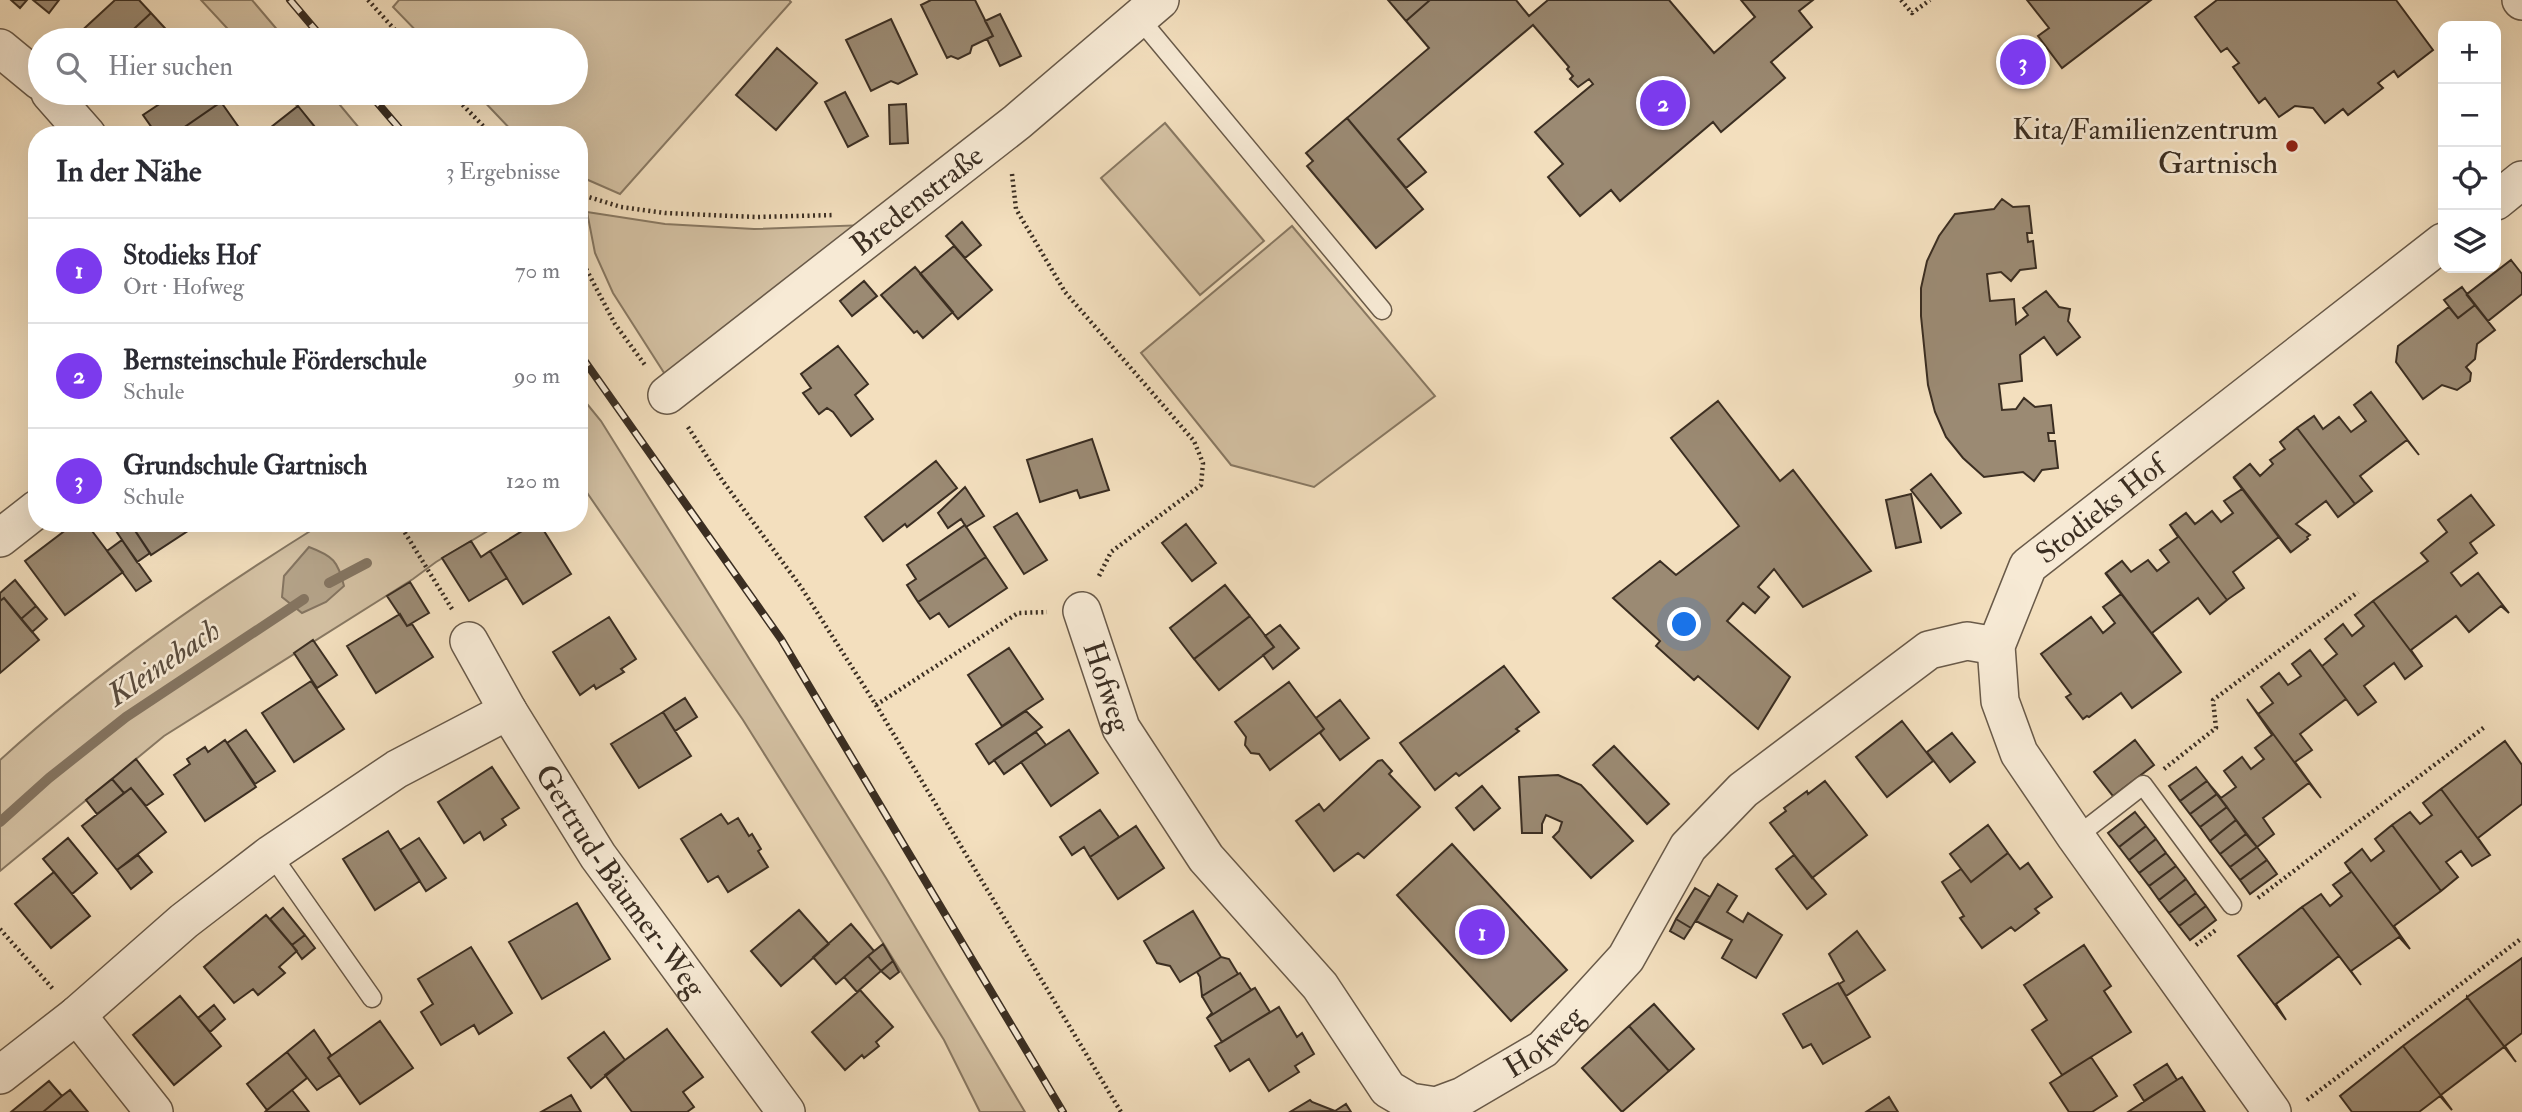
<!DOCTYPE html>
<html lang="de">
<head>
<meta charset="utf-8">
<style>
	:root { --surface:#fff; --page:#f7f7f7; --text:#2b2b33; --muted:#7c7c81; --line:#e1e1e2; --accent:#7c3aed }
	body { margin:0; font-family:"IM FELL Double Pica",serif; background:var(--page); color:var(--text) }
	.controls { position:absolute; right:21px; top:21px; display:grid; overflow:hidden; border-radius:14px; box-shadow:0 7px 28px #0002 }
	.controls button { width:63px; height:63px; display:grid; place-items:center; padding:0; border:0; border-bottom:2px solid var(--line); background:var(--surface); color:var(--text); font:35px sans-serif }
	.you { position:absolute; left:1685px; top:625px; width:24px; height:24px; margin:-18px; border:5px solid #fff; border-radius:50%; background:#1a73e8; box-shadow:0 0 0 10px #1a73e833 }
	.badge { display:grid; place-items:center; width:46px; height:46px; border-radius:50%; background:var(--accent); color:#fff; font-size:23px; font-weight:700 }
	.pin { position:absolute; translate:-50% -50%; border:4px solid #fff; box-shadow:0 2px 7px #0006 }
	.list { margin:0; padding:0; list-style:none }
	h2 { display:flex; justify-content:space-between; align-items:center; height:91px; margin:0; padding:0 28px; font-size:30px }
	h2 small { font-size:23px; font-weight:400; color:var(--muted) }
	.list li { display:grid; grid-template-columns:46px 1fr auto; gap:21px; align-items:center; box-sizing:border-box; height:105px; padding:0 28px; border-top:2px solid var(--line) }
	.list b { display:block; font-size:26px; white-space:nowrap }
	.list p { margin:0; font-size:23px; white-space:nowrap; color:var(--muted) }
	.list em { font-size:23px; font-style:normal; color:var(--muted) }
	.icon { flex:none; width:38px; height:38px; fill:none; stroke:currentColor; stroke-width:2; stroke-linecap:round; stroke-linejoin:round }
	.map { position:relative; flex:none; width:2522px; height:1112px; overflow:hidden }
	.search { position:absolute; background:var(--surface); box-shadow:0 7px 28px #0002; left:28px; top:28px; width:560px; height:77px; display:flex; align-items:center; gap:18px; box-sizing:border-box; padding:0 24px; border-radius:38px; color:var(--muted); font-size:26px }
	.panel { position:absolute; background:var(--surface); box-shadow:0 7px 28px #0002; left:28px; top:126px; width:560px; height:406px; border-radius:28px }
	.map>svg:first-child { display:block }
	.green { fill:#d4c1a3; stroke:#887862; stroke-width:2 }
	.water { fill:#b4a389; stroke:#847460; stroke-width:2 }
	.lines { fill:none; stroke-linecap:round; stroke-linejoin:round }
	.stream { stroke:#847460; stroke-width:10 }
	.building { fill:#9b8a73; stroke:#3b2e22; stroke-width:2 }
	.lane-casing { stroke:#695a49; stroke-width:21 }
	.street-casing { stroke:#695a49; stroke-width:40 }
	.path { stroke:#3b2e22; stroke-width:4.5; stroke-dasharray:2 3.5; stroke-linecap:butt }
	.lane { stroke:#f7ead5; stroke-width:18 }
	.street { stroke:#f7ead5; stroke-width:37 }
	.rail-casing { stroke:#3b2e22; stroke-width:8 }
	.rail { stroke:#f7ead5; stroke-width:5; stroke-dasharray:16; stroke-linecap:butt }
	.poi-dot { fill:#8f2418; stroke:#f7ead5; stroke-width:2.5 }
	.labels { text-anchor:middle; stroke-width:5; stroke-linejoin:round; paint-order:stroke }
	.poi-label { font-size:30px; fill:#3b2e22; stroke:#f7ead5; text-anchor:end }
	.street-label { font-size:30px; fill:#3b2e22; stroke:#f7ead5 }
	.water-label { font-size:32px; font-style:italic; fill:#594b3c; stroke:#f7ead5 }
</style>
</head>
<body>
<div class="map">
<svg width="2522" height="1112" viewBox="0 0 2522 1112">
	<rect width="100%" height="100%" fill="#f3dfbe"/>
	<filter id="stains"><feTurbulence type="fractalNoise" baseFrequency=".00286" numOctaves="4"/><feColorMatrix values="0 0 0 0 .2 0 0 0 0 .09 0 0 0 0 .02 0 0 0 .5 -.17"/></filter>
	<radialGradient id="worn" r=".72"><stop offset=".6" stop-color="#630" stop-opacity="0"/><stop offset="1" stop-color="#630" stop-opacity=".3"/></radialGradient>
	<path class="green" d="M201,0h51l34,40h-48z
		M399,0h390l2,2 -171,192 -41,-18v-41h-63l-40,-42h100v-53h-151l-32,-33z
		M286,93h44l35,42h-43z
		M1165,123l99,118 -64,54 -99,-117z
		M587,212l78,12 89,5 111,-4 -197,154 -55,-86 -18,-40z
		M1292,226l143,170 -121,91 -83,-22 -90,-112z
		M579,394l22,27 285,457 139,234h-45l-36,-72 -201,-320 -164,-239z
		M323,523h178l-65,39 -23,17 -249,157 -164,135v-111c99,-90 209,-166 323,-237z"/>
	<path class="water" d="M309,547c24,9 29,14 35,39l-18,16 -24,11 -20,-16 2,-21z"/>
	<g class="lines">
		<path class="stream" d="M329,583l38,-20
			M0,822l49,-44 77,-61 178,-118"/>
	</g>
	<path class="building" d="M11,0h16l-7,8z
		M33,0h26l-10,13z
		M115,0h24l12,13 -29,27h-45l-2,-3z
		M931,0h44l18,36 -21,10 -2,7 -12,6 -7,-3 -4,2 -26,-53z
		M1388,0h42l-24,21z
		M1430,0h86l13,16 19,-16h121l45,53 41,-36 -14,-17h72l-14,11 13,16 -41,35 14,16 -64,54 -8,-10 -93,79 -9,-11 -31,26 -32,-39 15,-13 -28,-32 58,-48 -4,-5 -11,8 -8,-8 3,-3 -6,-7 2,-2 -36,-42 -135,114 28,33 -20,16 -59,-70 82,-70 -23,-27z
		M2027,0h124l-89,68 -24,-32 11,-8z
		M2217,0h179l37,50 -35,27 -4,-6 -16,12 5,5 -35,27 -5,-6 -18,14 -12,-15 -18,-2 -16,11 -14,-19 -6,5 -26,-36 6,-4 -12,-15 -6,4 -26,-35z
		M151,13l23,25 -2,2h-50z
		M1000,14l21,42 -21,10 -13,-27 6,-3 -8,-15z
		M891,19l26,55 -19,10 -7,-3 -20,10 -25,-51z
		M777,48l40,35 -41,47 -40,-35z
		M845,92l23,44 -20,11 -23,-45z
		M176,93h39l6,9 -48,33h-16l-14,-20z
		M221,102l19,27 -8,6h-59z
		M906,104l2,39 -18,1 -1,-39z
		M298,106l16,20 -12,9h-41z
		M1347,118l76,91 -47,39 -69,-82 6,-5 -7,-8z
		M2002,199l11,8 16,-1 3,27h-5l1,9 5,-1 3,27 -16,2 -9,11 -10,-9 -14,2 3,27 24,-2 2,25 12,-9 -5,-7 23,-17 13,16 11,2 -2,12 12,16 -23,18 -13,-18 -24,18 2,26 -23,3 3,26 14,-1 8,-11 11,9 16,-2 3,28h-6l1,8h6l3,27 -16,2 -8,11 -11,-9 -39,5 -21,-19 -17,-21 -11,-25 -7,-27 -7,-69v-28l6,-27 12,-25 16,-22 39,-5z
		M962,222l19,23 -16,13 -19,-22z
		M954,246l38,44 -34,29 -38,-45z
		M2511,260l11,14v20l-34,27 -21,-27z
		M915,267l38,45 -30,26 -6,-7 -3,2 -33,-38z
		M864,281l13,15 -25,20 -12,-15z
		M2462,287l13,18 -17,13 -14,-18z
		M2466,294l29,36 -18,14 -2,15 -9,8 5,6 -1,8 -13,9 -15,-5 -19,14 -27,-37 2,-16 51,-39 9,11 17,-13z
		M838,346l30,38 -13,11 18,24 -22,17 -18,-24 -6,-4 -8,6 -16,-21 8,-5 -10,-14z
		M2371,392l48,63 -12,-15 -47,36 12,15 -17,13 -58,-76 17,-12 9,13 16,-12 12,15 15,-11 -12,-16z
		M1718,401l62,80 13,-11 78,101 -68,36 -29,-38 -16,18 11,10 -14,16 -12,-10 -16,18 63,56 -32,52 -60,-53 -4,4 -38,-34 4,-5 -47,-43 47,-37 16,14 63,-49 -68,-88z
		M2297,428l58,76 -17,13 -12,-16 -30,23 14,11 -3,2 1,2 -17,13 -57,-75 16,-13 10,12 13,-12 -3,-4 15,-11 -5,-7z
		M1092,439l17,51 -29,8 -3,-8 -37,12 -13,-42z
		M936,461l21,27 -50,39 -2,-3 -22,17 -18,-24z
		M1931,474l30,39 -20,15 -30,-38z
		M2233,477l58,76 -12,-16 -46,35 11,16 -17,12 -57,-75 16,-12 9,11 17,-13 9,11 12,-9 -9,-12 18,-12z
		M965,487l19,29 -18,11 -5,-8 -13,9 -10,-15z
		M1911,494l10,48 -25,6 -10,-48z
		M2471,495l23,30 -24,18 7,10 -26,20 10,13 17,-13 31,40 -8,-7 -32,26 -13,-16 -45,34 11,16 -49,-65 55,-40 -7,-8 26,-21 -9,-12z
		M1017,513l30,47 -23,14 -30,-47z
		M75,523h11l37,49 -58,43 -40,-54z
		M121,523h9l20,30 -13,9 -23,-34z
		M130,523h70l-49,32z
		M535,523h4l32,51 -48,30 -33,-53z
		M1186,524l30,39 -24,18 -30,-38z
		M965,525l21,32 -68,45 -11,-17 9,-6 -9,-14z
		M2170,525l57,75 -17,14 -12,-16 -46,35 29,39 -75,-99 16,-12 9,11 17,-12 9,11 12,-9 -9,-12 18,-13z
		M122,540l29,41 -15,10 -29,-40z
		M471,541l10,16 9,-6 17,27 -38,23 -27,-43z
		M986,557l21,31 -58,39 -10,-14 -9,6 -12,-17z
		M2105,573l76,99 -49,36 -11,-15 -32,24 -2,-1 -4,3 -17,-22 5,-3 -30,-40 50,-37 12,16 12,-10 -12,-16 18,-13z
		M15,580l21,26 -15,13 -17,-21 -4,3v-8z
		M410,582l19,31 -22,13 -20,-30z
		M1225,585l25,31 -56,43 -24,-31z
		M4,598l35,42 -39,33v-72z
		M2373,601l49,65 -17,13 -11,-16 -30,23 12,16 -18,13 -48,-65 12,16 15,-12 -12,-15 18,-15 9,12 12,-10 -9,-11z
		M36,606l11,13 -15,13 -11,-13z
		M400,614l7,12 5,-2 21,33 -57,36 -29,-47z
		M1250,616l24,31 -55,43 -25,-31z
		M609,617l27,42 -15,10 3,3 -28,17 -2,-4 -14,10 -27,-43z
		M1280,625l19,23 -26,21 -10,-14 11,-8 -9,-11z
		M313,640l24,35 -20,13 -23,-35z
		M1009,648l34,51 -41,27 -34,-51z
		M2310,650l48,65 -12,-16 -46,35 12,16 -17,12 26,36 -74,-99 11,15 15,-11 -12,-16 18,-14 9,12 13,-9 -9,-12z
		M1504,666l35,46 -23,17 3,2 -60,45 -3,-3 -21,17 -35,-47z
		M311,681l33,48 -50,33 -32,-49z
		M1289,682l35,47 -54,41 -11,-16 -8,-1 -6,-8 1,-8 -11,-15z
		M685,698l12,19 -22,14 -12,-19z
		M2247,699l74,99 -12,-15 -46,35 11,16 -17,13 -48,-63 12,14 15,-11 -12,-16 18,-14 9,12 13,-10 -9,-11 17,-13z
		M1340,700l29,38 -29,22 -20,-27 4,-4 -8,-11z
		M1026,711l16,16 -53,37 -13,-20z
		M663,712l28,44 -52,32 -28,-44z
		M1902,721l31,40 -46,36 -31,-40z
		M246,730l29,41 -20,13 -28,-41z
		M1069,730l29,43 -47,33 -30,-44z
		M1036,732l10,13 -42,29 -10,-14z
		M1952,733l23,29 -25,20 -23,-30z
		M225,740l31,47 -51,34 -31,-46 16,-11 -3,-5 18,-12 3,5z
		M2135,740l19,25 -41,31 -19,-24z
		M2505,741l17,24v39l-44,34 12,17 -49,-66z
		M1614,746l55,58 -22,20 -54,-59z
		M136,759l27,35 -17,12 -15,-18 -7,5 -12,-14z
		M1382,760l10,11 -3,3 31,33 -56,51 -6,-5 -24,18 -38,-50 23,-17 5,7 54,-50z
		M492,767l27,41 -17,11 4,6 -22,15 -4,-8 -16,11 -26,-41z
		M2196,767l11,14 -27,20 -11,-15z
		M1558,775l23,10 52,56 -42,37 -38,-41 6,-6 3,-9 -16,-7 -4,9v9h-20l-3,-56z
		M112,779l12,14 -27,21 -11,-14z
		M1825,781l42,54 -55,43 -42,-55 16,-12 -2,-3 23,-17 1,3z
		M2207,781l10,13 -27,20 -10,-13z
		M1482,786l18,22 -26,22 -18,-22z
		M131,788l35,44 -49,38 -35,-44z
		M2441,789l49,66 -18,11 -11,-15 -15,11 12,15 -17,14 -49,-66 18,-13 10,12 12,-9 -9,-12z
		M2217,794l10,13 -27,20 -10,-13z
		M2227,807l9,13 -26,21 -10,-14z
		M1100,810l19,27 -29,20 -6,-10 -12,8 -12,-18z
		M2135,812l11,14 -27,21 -11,-14z
		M721,814l7,10 10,-6 11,18 3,-2 9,15 -3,2 10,16 -40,25 -10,-16 -10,6 -27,-43z
		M2236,820l10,14 -26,20 -10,-13z
		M1988,825l20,28 -37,29 -21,-28z
		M2392,825l49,66 -47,35 16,23 -65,-86 17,-14 9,12 13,-10 -9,-12z
		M1136,826l28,42 -46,31 -28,-42z
		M2146,826l10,13 -27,21 -10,-13z
		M388,831l32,50 -45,29 -32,-51z
		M2246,834l11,13 -27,20 -10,-13z
		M68,838l29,35 -25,21 -29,-35z
		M419,838l27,40 -20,13 -26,-41z
		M2156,839l10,14 -27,20 -10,-13z
		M1452,844l115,126 -56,51 -114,-126z
		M2257,847l10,13 -27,20 -10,-13z
		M2008,853l12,16 8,-6 24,34 -17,12 4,4 -24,18 -4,-4 -29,21 -22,-30 4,-2 -22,-34 19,-13 10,13z
		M2166,853l10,13 -27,20 -10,-13z
		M138,855l14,17 -21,17 -14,-19z
		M1794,855l32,39 -19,15 -31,-40z
		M2267,860l10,14 -27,20 -10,-14z
		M2345,863l65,86 -11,-12 -48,34 10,14 -59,-78 19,-13 9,12 12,-10 -9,-11 18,-13z
		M2176,866l10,13 -27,21 -10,-14z
		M54,872l36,44 -39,32 -36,-44z
		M2186,879l10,14 -27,20 -10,-13z
		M1718,884l19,12 -10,16 16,10 5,-9 34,22 -26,43 -34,-20 10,-18 -36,-19z
		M1695,888l15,9 -19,31 -15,-9z
		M2196,893l10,13 -27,20 -10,-13z
		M577,903l33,56 -68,40 -33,-57z
		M2206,906l10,14 -26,20 -11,-14z
		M2302,907l59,78 -22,-29 -63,48 10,16 -48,-64z
		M283,908l22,27 -13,10 -22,-26z
		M799,910l30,34 -48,42 -30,-35z
		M1193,911l28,46 -41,25 -10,-16 -13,-3 -13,-22z
		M266,915l31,36 -18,16 6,6 -27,22 -5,-6 -19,14 -30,-36z
		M1676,919l15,9 -7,11 -14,-8z
		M851,924l23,27 -38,33 -23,-27z
		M1857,931l28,39 -39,26 -7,-12 5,-3 -15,-27z
		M305,935l10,13 -13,11 -10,-14z
		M883,944l10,17 -12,10 -13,-15z
		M2084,945l27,41 -7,5 27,41 -69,43 -30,-45 15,-10 -23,-35z
		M471,947l41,66 -33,21 -5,-9 -33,20 -20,-33 12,-8 -15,-25z
		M868,956l13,15 -24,21 -13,-15z
		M1221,957l8,2 9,15 -36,22 -2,-19 -3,-5z
		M2522,958v75l-17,13 10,15 -48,-64z
		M893,961l6,11 -9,7 -9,-8z
		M1240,973l11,17 4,-2 -48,30 5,-5 -10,-17z
		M1838,983l32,54 -47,27 -12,-20 -8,4 -20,-34z
		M1255,988l15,24 -48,30 -15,-24z
		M860,990l33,37 -17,15 3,4 -15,12 -2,-3 -17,15 -33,-38z
		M180,996l41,50 -47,39 -41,-50z
		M2467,997l49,65 -12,-15 -63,48 11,15 -49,-64 64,-48z
		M1654,1004l40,45 -25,22 -40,-45z
		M214,1005l11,14 -15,13 -12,-14z
		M1279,1007l18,30 5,-4 12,21 -19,12 4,6 -30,19 -20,-32 -19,12 -15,-25z
		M380,1021l33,47 -53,36 -32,-46z
		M1629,1026l40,45 -47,41 -40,-44z
		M667,1029l36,48 -20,15 11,15 -7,5h-55l-27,-37z
		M314,1030l17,25 -3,3 12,17 -23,15 -30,-38z
		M604,1032l21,28 -34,28 -23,-30z
		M2403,1046l49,64 -12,-14 -21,16h-67l-12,-16z
		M287,1052l20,26 -40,32 -20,-26z
		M2091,1057l26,39 -25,16h-23l-19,-29z
		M2167,1064l10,16 -33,21 -10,-16z
		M2182,1077l23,35h-77l49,-32z
		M49,1081l13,15 -19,16h-32z
		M70,1090l18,22h-45l19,-16z
		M292,1090l17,22h-44l2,-2z
		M571,1095l10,17h-40z
		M1889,1097l9,15h-32z
		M1310,1100l2,2 23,9 -45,1z
		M1346,1104l5,8h-18l2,-1z"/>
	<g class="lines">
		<g class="lane-casing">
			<path id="lane" d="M1139,18l243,292
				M2076,837l67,-52 89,120
				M271,854l101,144"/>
		</g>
		<g class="street-casing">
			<g id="street">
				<path d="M2521,0l1,1"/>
				<path d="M0,48l40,33"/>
				<path d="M50,93l37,42"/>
				<path d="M2496,201l26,-21"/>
				<path id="s1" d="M667,395l350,-273 143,-122"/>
				<path d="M0,538l37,-29"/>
				<path id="s2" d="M1082,611l39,117 85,130 114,128 68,103 22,13 26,4 27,-10 80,-47 83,-91 62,-111 55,-57 186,-140 38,-9 29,5"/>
				<path id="s3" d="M469,641l39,70 90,145 188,256"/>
				<path d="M77,1015l77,97"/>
				<path d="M0,1075l77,-60 107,-94 87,-67 126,-85 111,-58"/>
				<path id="s4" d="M2272,1112l-196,-275 -57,-84 -19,-52 -4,-55 32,-80 415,-324"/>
			</g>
		</g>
		<path class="path" d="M368,0l36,40
			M1901,0l11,13 18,-13
			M451,93l41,42
			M1012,174l4,35 49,83 129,149 9,22 -2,22 -90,67 -13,26
			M579,194l42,13 44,6 91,4 79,-2
			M579,226l5,39 31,59 30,41
			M688,427l34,53 79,107 75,118 245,407
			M399,523l53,86
			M876,705l142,-92 29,-1
			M2164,769l52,-41 -3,-28 145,-108
			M2258,898l228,-172
			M0,929l53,60
			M2196,945l21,-16
			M2307,1100l215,-162"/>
		<use href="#lane" class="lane"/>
		<use href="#street" class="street"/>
		<g class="rail-casing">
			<path id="rail" d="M290,0l34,40
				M369,93l36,42
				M579,353l202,286 282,473"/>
		</g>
		<use href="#rail" class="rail"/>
	</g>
	<circle class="poi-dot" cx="2292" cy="146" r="7"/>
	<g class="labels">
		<g class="poi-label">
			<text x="2278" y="139">Kita/Familienzentrum<tspan x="2278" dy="34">Gartnisch</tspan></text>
		</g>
		<g class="street-label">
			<text dy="10" stroke="none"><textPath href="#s1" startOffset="317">Bredenstraße</textPath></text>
			<text dy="10" stroke="none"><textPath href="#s4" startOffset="728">Stodieks Hof</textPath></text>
			<text dy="10" stroke="none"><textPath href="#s2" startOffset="80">Hofweg</textPath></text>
			<text dy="10" stroke="none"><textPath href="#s3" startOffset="284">Gertrud-Bäumer-Weg</textPath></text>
			<text dy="10" stroke="none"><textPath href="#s2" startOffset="752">Hofweg</textPath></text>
		</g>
		<g class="water-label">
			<text transform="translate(163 662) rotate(-34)" y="11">Kleinebach</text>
		</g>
	</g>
	<rect width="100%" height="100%" filter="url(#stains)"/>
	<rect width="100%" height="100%" fill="url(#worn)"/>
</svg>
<div class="controls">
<button>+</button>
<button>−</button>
<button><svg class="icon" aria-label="locate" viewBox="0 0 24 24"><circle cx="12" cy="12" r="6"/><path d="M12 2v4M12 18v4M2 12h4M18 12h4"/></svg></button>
<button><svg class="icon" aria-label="layers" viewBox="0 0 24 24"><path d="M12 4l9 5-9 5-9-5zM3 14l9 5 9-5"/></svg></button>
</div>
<div class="you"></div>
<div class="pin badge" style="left:1482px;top:932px">1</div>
<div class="pin badge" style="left:1663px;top:103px">2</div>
<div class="pin badge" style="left:2023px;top:62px">3</div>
<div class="search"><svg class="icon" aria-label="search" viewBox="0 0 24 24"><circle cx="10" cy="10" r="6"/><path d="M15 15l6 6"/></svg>Hier suchen</div>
<section class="panel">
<h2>In der Nähe<small>3 Ergebnisse</small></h2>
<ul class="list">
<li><span class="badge">1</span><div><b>Stodieks Hof</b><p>Ort · Hofweg</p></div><em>70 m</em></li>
<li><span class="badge">2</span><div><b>Bernsteinschule Förderschule</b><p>Schule</p></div><em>90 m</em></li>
<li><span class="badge">3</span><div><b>Grundschule Gartnisch</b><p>Schule</p></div><em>120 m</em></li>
</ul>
</section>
</div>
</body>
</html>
